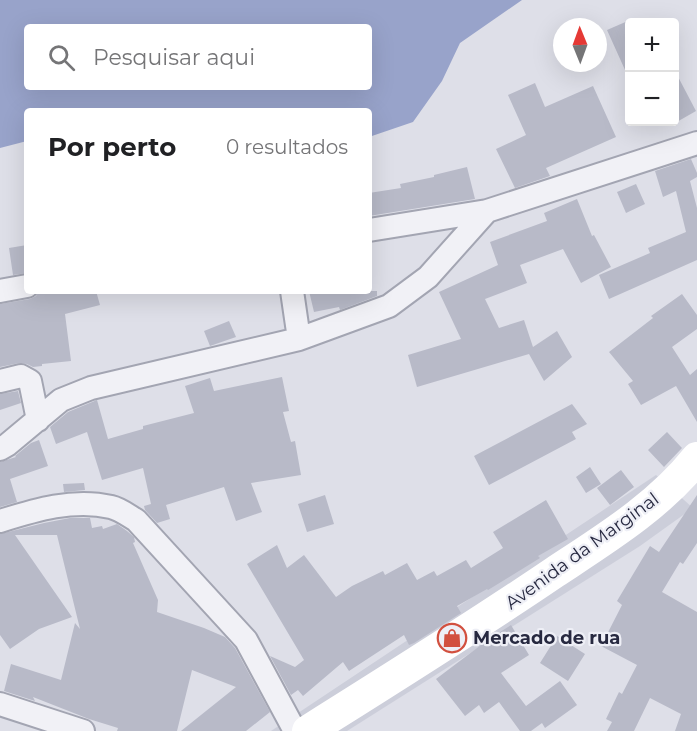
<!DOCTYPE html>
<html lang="pt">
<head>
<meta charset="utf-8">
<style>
	:root { --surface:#fff; --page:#f2f2f2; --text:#202124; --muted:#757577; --line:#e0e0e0 }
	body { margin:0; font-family:Montserrat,sans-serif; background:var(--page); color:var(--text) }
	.controls { position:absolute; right:18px; top:18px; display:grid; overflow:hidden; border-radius:6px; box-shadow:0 6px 24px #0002 }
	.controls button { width:54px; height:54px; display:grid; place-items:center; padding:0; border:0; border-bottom:2px solid var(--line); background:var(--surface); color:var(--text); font:30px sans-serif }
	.compass { position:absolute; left:553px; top:18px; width:54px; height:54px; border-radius:50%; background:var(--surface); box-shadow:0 6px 24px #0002; rotate:359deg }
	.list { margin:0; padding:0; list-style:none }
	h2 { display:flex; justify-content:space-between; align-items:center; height:78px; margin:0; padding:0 24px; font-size:26px }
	h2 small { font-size:20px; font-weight:400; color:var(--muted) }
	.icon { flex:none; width:33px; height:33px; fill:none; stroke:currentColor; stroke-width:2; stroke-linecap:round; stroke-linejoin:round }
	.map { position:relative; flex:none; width:697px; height:731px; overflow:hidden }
	.search { position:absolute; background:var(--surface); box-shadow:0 6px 24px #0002; left:24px; top:24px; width:348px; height:66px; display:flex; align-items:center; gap:15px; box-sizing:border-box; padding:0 21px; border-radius:6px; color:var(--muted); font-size:22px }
	.panel { position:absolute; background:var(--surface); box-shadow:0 6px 24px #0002; left:24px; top:108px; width:348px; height:186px; border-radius:6px }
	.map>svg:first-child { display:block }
	.built { fill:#ccceda }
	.water { fill:#98a3ca; fill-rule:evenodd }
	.building { fill:#b8bac8 }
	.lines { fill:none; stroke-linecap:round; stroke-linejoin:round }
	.street-casing { stroke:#a3a5b2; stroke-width:26 }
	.street { stroke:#f1f1f6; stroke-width:22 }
	.secondary { stroke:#fff; stroke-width:32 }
	.labels { text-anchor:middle; stroke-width:4.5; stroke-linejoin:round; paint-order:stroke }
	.street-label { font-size:18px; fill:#272940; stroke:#eeeff6 }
	.poi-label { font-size:18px; font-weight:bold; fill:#272940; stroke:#eeeff6; text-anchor:start }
</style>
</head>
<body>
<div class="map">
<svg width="697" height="731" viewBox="0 0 697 731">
	<rect width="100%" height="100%" fill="#dedfe8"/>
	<path class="built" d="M656,475l37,33 -53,38 -293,185h-76z"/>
	<path class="water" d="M0,0h522l-62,43 -18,38 -29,41 -44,15v-26h-342v30l-27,7zM27,27h342v60h-342z"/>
	<path class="building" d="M630,20v61l-23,-51z
		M675,71l21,40 -21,12z
		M535,83l10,24 48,-21 23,51 -70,31 4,8 -35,12 -19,-39 30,-14 -18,-40z
		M691,159l6,14v4l-7,4 7,27v52l-88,39 -10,-24 51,-22 -2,-5 38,-16 -10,-41 -13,6 -8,-26z
		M467,167l8,32 -106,17v-23l32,-5 -1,-4 34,-7v-2z
		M636,184l9,20 -19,9 -9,-21z
		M577,199l15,37 2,-1 17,32 -30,16 -18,-34 -43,16 7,18 -42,16 14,29 25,-8 9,27 24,-16 15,26 -28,24 -15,-27 -112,33 -9,-32 53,-16 -22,-47 59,-27 -8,-23 57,-21 -3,-8z
		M27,245v28l-14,2 -4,-27z
		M39,291h57l4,14 -35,9 6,47 -29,3v2l-9,1 -6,-3 -8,-1 -19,4v-63l30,-5 6,-3z
		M309,291h68v5l-37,14 -1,-3 -25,5z
		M682,294l15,21v14l-25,18 18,28 7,-6v53l-21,-36 -35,19 -13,-21 5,-3 -24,-29 44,-34 -2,-2z
		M229,321l7,16 -26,9 -6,-15z
		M282,377l7,34 -6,1 8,30 4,-1 6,34 -50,8 11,29 -26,9 -12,-34 -58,18 4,14 -13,4 -12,-13 -1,-4 7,-2 -8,-36 -41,12 -15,-48 -31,12 -6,-17 18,-15 29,-12 11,39 35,-10v-3l51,-13 -9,-27 25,-8 4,13z
		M18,391l3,12 -21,7v-16z
		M572,404l15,20 -15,8 4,7 -87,46 -15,-29z
		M667,432l15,16 -18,19 -16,-17z
		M39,440l9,26 -38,13 7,23 -17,5v-45l16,-5 -1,-1 16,-13z
		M590,467l11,17 -15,9 -10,-16z
		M621,470l13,17 -24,18 -13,-17z
		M84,483l1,7 -21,2 -1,-8z
		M325,495l9,29 -27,8 -9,-28z
		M697,495v48l-14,21 -3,-2 -18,30 35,20v119h-22l6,-17 -31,-16 -16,33h-27l5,-9 -6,-3 13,-27 3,2 15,-29 -36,-19 21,-41 -5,-4 33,-55 9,6z
		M546,500l22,39 -30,17 2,2 -52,32 -1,-1 -30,17 4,7 -47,30 -5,2 -5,-10 -55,36 -6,-9 -40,34 -5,-6 -7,5 -21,-39 25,11 9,-7 -57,-96 30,-19 10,23 17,-13 32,42 16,-11 31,-15 2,4 22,-12 10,17 17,-9 3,5 29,-16 5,8 32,-20 -10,-16z
		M70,518h20l2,10 10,-2 1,3 14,-5 10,7 7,6 1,5 -2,1 25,57 -1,12 47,16 21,9 10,11 35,64 -24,19h-65l55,-44 -44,-17 -15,61h-60l1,-3 -29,-9 -56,-22 2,4 -31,-10 7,-27 50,16 14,-57 5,6 -23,-94h-42l57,82 -33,12 -29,20 -10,-14v-101l44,-11z
		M511,625l18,30 -28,18 25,33 34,-25 17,24 -32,23 -3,-5 -11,8h-11l-21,-29 -15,11 -5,-8 -14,11 -29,-37 53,-40z
		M557,636l28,18 -17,27 -28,-18z"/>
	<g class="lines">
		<g class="street-casing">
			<path id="street" d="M369,230l118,-19 210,-68
				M0,291l27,-5
				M292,291l7,48
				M0,381l21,-5 9,5 8,39
				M0,449l7,-4 54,-45 30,-12 208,-49 90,-33 39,-29 59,-66
				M0,521c35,-11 74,-23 111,-14 9,2 18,9 25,13l110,120 49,91
				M0,704l83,27"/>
		</g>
		<use href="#street" class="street"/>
		<path class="secondary" d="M308,731c83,-52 166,-104 247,-159 50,-33 104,-66 142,-114"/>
	</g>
	<defs>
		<g id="shop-ring" transform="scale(1.5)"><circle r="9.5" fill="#eeeff6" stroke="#d2503f" stroke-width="1.5"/><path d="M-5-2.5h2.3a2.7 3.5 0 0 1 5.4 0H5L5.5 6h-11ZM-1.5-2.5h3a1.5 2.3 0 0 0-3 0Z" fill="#d2503f"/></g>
	</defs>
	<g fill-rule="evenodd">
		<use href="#shop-ring" x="452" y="638"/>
	</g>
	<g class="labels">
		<g class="street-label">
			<text transform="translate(582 551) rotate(-36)" y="6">Avenida da Marginal</text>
		</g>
		<g class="poi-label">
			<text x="473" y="644">Mercado de rua</text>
		</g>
	</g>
</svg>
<div class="controls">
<button>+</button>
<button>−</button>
</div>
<svg class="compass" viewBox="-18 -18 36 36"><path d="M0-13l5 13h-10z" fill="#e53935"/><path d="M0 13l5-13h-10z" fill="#757577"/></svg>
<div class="search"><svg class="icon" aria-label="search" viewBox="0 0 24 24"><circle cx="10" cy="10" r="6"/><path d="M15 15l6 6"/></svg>Pesquisar aqui</div>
<section class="panel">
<h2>Por perto<small>0 resultados</small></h2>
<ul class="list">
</ul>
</section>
</div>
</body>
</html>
